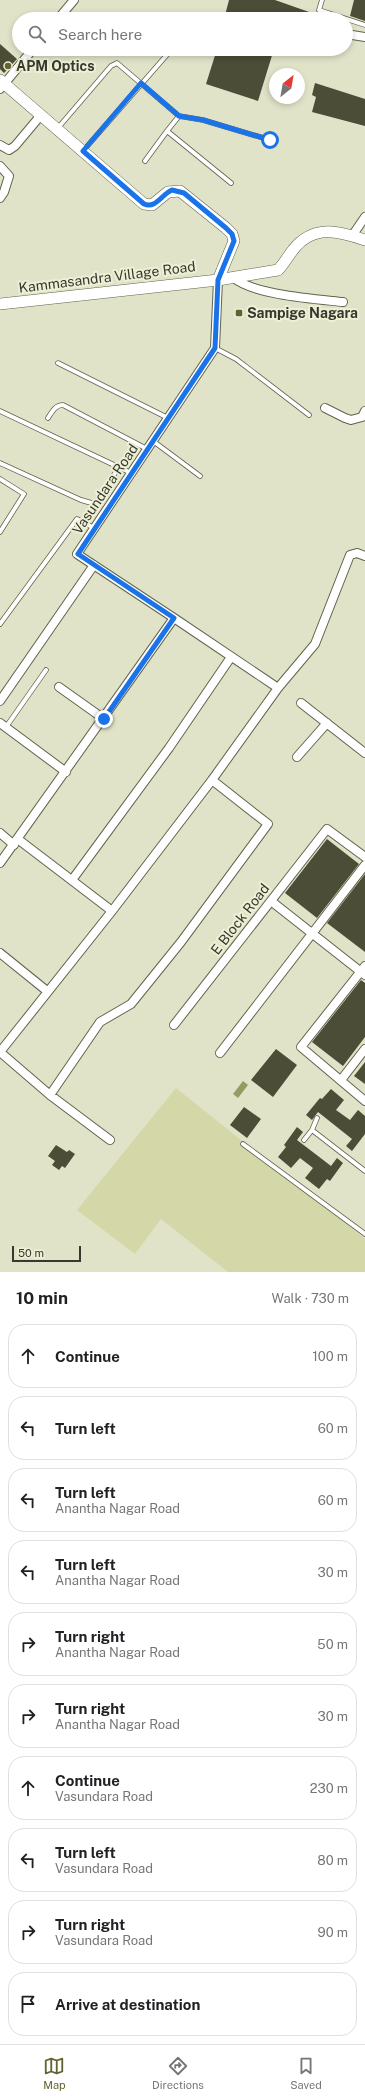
<!DOCTYPE html>
<html lang="en">
<head>
<meta charset="utf-8">
<style>
	:root { --surface:#fff; --page:#f2f2f2; --text:#202124; --muted:#757577; --line:#e0e0e0; --accent:#616330 }
	body { margin:0; font-family:"Public Sans",sans-serif; background:var(--page); color:var(--text) }
	.compass { position:absolute; left:269px; top:68px; width:36px; height:36px; border-radius:50%; background:var(--surface); box-shadow:0 2px 6px #0003; rotate:31deg }
	.scale { position:absolute; left:12px; bottom:10px; width:69px; box-sizing:border-box; padding-left:4px; border:2px solid #37382e; border-top:0; font-size:11px; line-height:14px; white-space:nowrap; color:#37382e; -webkit-text-stroke:3px #eef0d6; paint-order:stroke }
	.stop { position:absolute; width:12px; height:12px; margin:-9px; border:3px solid #1a73e8; border-radius:50%; background:#fff }
	.stop.end { background:#1a73e8; border-color:#fff; box-shadow:0 1px 4px #0008 }
	.list { margin:0; padding:0; list-style:none }
	h2 { display:flex; justify-content:space-between; align-items:center; height:52px; margin:0; padding:0 16px; font-size:17px }
	h2 small { font-size:13px; font-weight:400; color:var(--muted) }
	.list li { display:grid; grid-template-columns:26px 1fr auto; gap:12px; align-items:center; box-sizing:border-box; height:64px; margin:0 8px 8px; padding:0 8px; border:1px solid var(--line); border-radius:16px }
	.list b { display:block; font-size:15px; white-space:nowrap }
	.list p { margin:0; font-size:13px; white-space:nowrap; color:var(--muted) }
	.list em { font-size:13px; font-style:normal; color:var(--muted) }
	.icon { flex:none; width:22px; height:22px; fill:none; stroke:currentColor; stroke-width:2; stroke-linecap:round; stroke-linejoin:round }
	.map { position:relative; flex:none; width:365px; height:1272px; overflow:hidden }
	.search { position:absolute; background:var(--surface); box-shadow:0 2px 6px #0003; left:12px; right:12px; top:12px; height:44px; display:flex; align-items:center; gap:10px; box-sizing:border-box; padding:0 14px; border-radius:22px; color:var(--muted); font-size:15px }
	.sheet { height:772px; background:var(--surface) }
	nav { display:flex; justify-content:space-around; align-items:center; box-sizing:border-box; height:56px; border-top:1px solid var(--line); background:var(--surface); font-size:11px; color:var(--muted) }
	nav a { display:grid; justify-items:center; gap:2px }
	nav .on { color:var(--accent) }
	.map>svg:first-child { display:block }
	.green { fill:#d4d7a8 }
	.water { fill:#979a63 }
	.building { fill:#4b4d37 }
	.lines { fill:none; stroke-linecap:round; stroke-linejoin:round }
	.lane-casing { stroke:#61634c; stroke-width:5.5 }
	.street-casing { stroke:#61634c; stroke-width:10 }
	.secondary-casing { stroke:#61634c; stroke-width:12 }
	.lane { stroke:#fff; stroke-width:4 }
	.street { stroke:#fff; stroke-width:8 }
	.secondary { stroke:#fff; stroke-width:11 }
	.route { stroke:#1a73e8; stroke-width:5 }
	.poi-dot { fill:#616330; stroke:#eef0d6; stroke-width:1.5 }
	.labels { text-anchor:middle; stroke-width:4; stroke-linejoin:round; paint-order:stroke }
	.poi-label { font-size:14px; font-weight:bold; fill:#37382e; stroke:#eef0d6; text-anchor:start }
	.street-label { font-size:14px; fill:#37382e; stroke:#eef0d6 }
</style>
</head>
<body>
<div class="map">
<svg width="365" height="1272" viewBox="0 0 365 1272">
	<rect width="100%" height="100%" fill="#e1e3c9"/>
	<path class="green" d="M176,1088l189,151v33h-137l-67,-53 -26,35 -58,-44z"/>
	<path class="water" d="M243,1081l5,4 -10,13 -5,-4z"/>
	<path class="building" d="M229,0h46l54,19h-105z
		M354,0h11v21l-15,-5z
		M0,44l17,15 -13,14 -4,-4z
		M217,49h57l-16,52 -52,-17z
		M315,83l50,16v27l-53,-14 4,-15 -4,-2z
		M327,839l32,25 -42,54 -32,-25z
		M365,874v78l-38,-29z
		M361,980l4,3v54l-22,29 -31,-24z
		M276,1049l21,16 -24,32 -22,-17z
		M365,1062v22l-11,-8z
		M331,1089l13,11 -8,10 14,10 8,-10 7,6v18l-13,17 -6,-5 6,-7 -34,-27 -6,8 -6,-5 14,-17 2,1z
		M244,1107l17,12 -14,19 -17,-13z
		M297,1127l6,5 -6,8 21,16 13,10 6,-8 6,5 -13,18 -3,-2 -8,10 -14,-11 8,-10 -13,-10 -9,10 -13,-11 8,-10 -2,-2z
		M56,1145l11,7 2,-2 6,4 -10,14 -3,-2 -3,4 -7,-5 3,-4 -7,-5z"/>
	<g class="lines">
		<g class="lane-casing">
			<path id="lane" d="M322,0l-3,10 46,15
				M179,116l-12,15 64,52
				M57,129l54,-63 6,-3 62,53 24,4 67,20
				M83,151l89,-102
				M145,161l22,-30
				M215,348l21,11 73,56
				M58,363l110,55
				M0,411l131,62
				M48,418c4,-6 7,-13 15,-13l84,44
				M153,441l47,35
				M0,463l81,37 14,4 24,-37
				M0,479l24,15 -24,38
				M0,624l77,-105 17,9
				M6,727l40,-57
				M317,1118l-5,12 53,41
				M304,1140l8,-10
				M243,1144l122,90"/>
		</g>
		<g class="street-casing">
			<path id="street" d="M58,19l16,-19
				M346,34l19,3
				M0,89l33,-40
				M0,145l9,5 6,-4 26,-31
				M0,166l9,10 -5,16 -4,6
				M352,236l13,-19
				M234,278c20,17 81,21 109,24
				M325,408l20,10 6,2 11,-3 3,-6
				M174,618l104,70
				M59,687l45,32
				M0,701l94,-136
				M301,703l64,50
				M0,723l66,49
				M297,757l30,-34
				M0,833l14,12
				M19,840l93,71
				M0,863l174,-245 -97,-64 138,-206 3,-68
				M72,880l97,-132 62,-91
				M271,901l94,74
				M0,953l47,38
				M365,966l-64,81 64,54
				M174,1025l153,-196 38,28
				M0,1052l112,-141 100,-131 66,-92 37,-44 35,-89 7,-2 8,3
				M0,1052l50,43 60,45
				M220,1053l145,-188
				M341,1080l24,-31
				M50,1095l50,-73 31,-18 50,-62 87,-118 -56,-44"/>
		</g>
		<g class="secondary-casing">
			<path id="secondary" d="M0,80l144,124 8,1 16,-13 12,-1 46,37 6,6 2,7 -16,39 60,-10c6,-6 10,-14 15,-20 20,-26 45,-19 72,-10
				M0,304l218,-24"/>
		</g>
		<use href="#lane" class="lane"/>
		<use href="#street" class="street"/>
		<use href="#secondary" class="secondary"/>
	</g>
	<g class="lines">
		<path class="route" d="M104,719l70,-101 -96,-64 137,-206 3,-68 16,-39 -2,-7 -6,-6 -42,-35 -12,-3c-10,4 -16,19 -28,14l-61,-53 58,-68 38,33 24,4 67,20"/>
	</g>
	<g class="poi-dot">
		<circle cx="8" cy="66" r="4"/>
		<rect x="235" y="309" width="8" height="8" rx="2"/>
	</g>
	<g class="labels">
		<g class="poi-label">
			<text x="16" y="71">APM Optics</text>
			<text x="247" y="318">Sampige Nagara</text>
		</g>
		<g class="street-label">
			<text transform="translate(107 277) rotate(-7)" y="5">Kammasandra Village Road</text>
			<text transform="translate(105 489) rotate(-56)" y="5">Vasundara Road</text>
			<text transform="translate(240 919) rotate(-52)" y="5">E Block Road</text>
		</g>
	</g>
</svg>
<svg class="compass" viewBox="-18 -18 36 36"><path d="M0-13l5 13h-10z" fill="#e53935"/><path d="M0 13l5-13h-10z" fill="#757577"/></svg>
<div class="scale">50 m</div>
<div class="stop" style="left:270px;top:140px"></div>
<div class="stop end" style="left:104px;top:719px"></div>
<div class="search"><svg class="icon" aria-label="search" viewBox="0 0 24 24"><circle cx="10" cy="10" r="6"/><path d="M15 15l6 6"/></svg>Search here</div>
</div>
<section class="sheet">
<h2>10 min<small>Walk · 730 m</small></h2>
<ul class="list">
<li><svg class="icon" aria-label="ahead" viewBox="0 0 24 24"><path d="M12 20V5M6 11l6-6 6 6"/></svg><div><b>Continue</b></div><em>100 m</em></li>
<li><svg class="icon" aria-label="left" viewBox="0 0 24 24"><path d="M17 20v-9H6M10 6l-5 5 5 5"/></svg><div><b>Turn left</b></div><em>60 m</em></li>
<li><svg class="icon" aria-label="left" viewBox="0 0 24 24"><path d="M17 20v-9H6M10 6l-5 5 5 5"/></svg><div><b>Turn left</b><p>Anantha Nagar Road</p></div><em>60 m</em></li>
<li><svg class="icon" aria-label="left" viewBox="0 0 24 24"><path d="M17 20v-9H6M10 6l-5 5 5 5"/></svg><div><b>Turn left</b><p>Anantha Nagar Road</p></div><em>30 m</em></li>
<li><svg class="icon" aria-label="right" viewBox="0 0 24 24"><path d="M7 20v-9h11M14 6l5 5-5 5"/></svg><div><b>Turn right</b><p>Anantha Nagar Road</p></div><em>50 m</em></li>
<li><svg class="icon" aria-label="right" viewBox="0 0 24 24"><path d="M7 20v-9h11M14 6l5 5-5 5"/></svg><div><b>Turn right</b><p>Anantha Nagar Road</p></div><em>30 m</em></li>
<li><svg class="icon" aria-label="ahead" viewBox="0 0 24 24"><path d="M12 20V5M6 11l6-6 6 6"/></svg><div><b>Continue</b><p>Vasundara Road</p></div><em>230 m</em></li>
<li><svg class="icon" aria-label="left" viewBox="0 0 24 24"><path d="M17 20v-9H6M10 6l-5 5 5 5"/></svg><div><b>Turn left</b><p>Vasundara Road</p></div><em>80 m</em></li>
<li><svg class="icon" aria-label="right" viewBox="0 0 24 24"><path d="M7 20v-9h11M14 6l5 5-5 5"/></svg><div><b>Turn right</b><p>Vasundara Road</p></div><em>90 m</em></li>
<li><svg class="icon" aria-label="arrive" viewBox="0 0 24 24"><path d="M6 21V4h12l-3 4 3 4H6"/></svg><div><b>Arrive at destination</b></div></li>
</ul>
</section>
<nav>
<a class="on"><svg class="icon" aria-label="map" viewBox="0 0 24 24"><path d="M3 6l6-2 6 2 6-2v14l-6 2-6-2-6 2zM9 4v14M15 6v14"/></svg>Map</a>
<a><svg class="icon" aria-label="directions" viewBox="0 0 24 24"><path d="M12 3l9 9-9 9-9-9zM9 14v-3h6M13 9l2 2-2 2"/></svg>Directions</a>
<a><svg class="icon" aria-label="saved" viewBox="0 0 24 24"><path d="M7 4h10v16l-5-4-5 4z"/></svg>Saved</a>
</nav>
</body>
</html>
